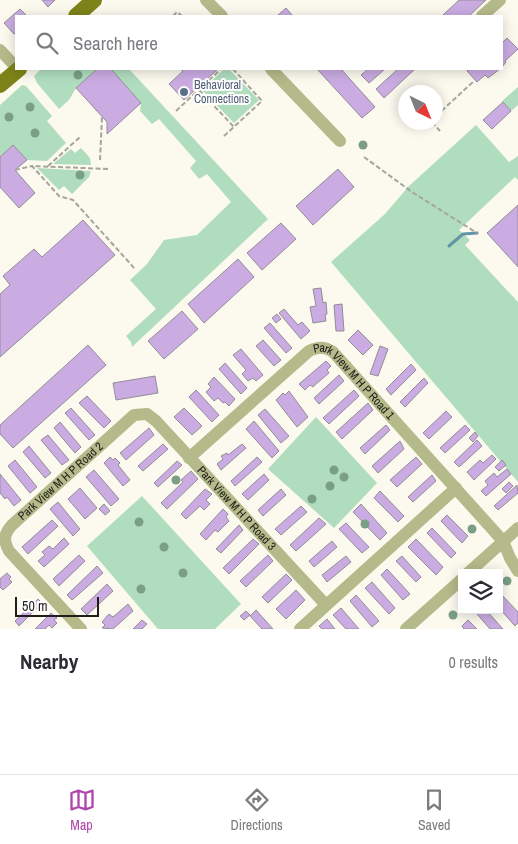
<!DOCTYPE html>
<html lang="en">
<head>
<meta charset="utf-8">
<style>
	:root { --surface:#fff; --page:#f7f7f7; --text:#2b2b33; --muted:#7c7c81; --line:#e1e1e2; --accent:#af46a9 }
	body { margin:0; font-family:"Archivo Narrow",sans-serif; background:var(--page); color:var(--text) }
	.controls { position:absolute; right:15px; bottom:15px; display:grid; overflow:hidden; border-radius:0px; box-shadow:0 2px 12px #0003 }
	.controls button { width:45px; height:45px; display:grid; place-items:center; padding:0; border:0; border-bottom:1px solid var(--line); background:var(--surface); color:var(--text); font:25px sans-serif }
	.compass { position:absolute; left:398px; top:85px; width:45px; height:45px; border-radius:50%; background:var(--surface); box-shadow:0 2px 12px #0003; rotate:137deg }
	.scale { position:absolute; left:15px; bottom:12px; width:84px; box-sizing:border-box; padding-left:5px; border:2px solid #1f1e1a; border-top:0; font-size:14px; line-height:18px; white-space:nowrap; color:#1f1e1a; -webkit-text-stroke:4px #fff; paint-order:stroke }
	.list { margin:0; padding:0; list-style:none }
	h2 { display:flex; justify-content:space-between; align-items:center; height:65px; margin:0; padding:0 20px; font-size:21px }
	h2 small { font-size:16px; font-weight:400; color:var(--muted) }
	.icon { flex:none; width:28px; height:28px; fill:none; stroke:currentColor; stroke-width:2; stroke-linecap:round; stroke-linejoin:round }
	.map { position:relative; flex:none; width:518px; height:629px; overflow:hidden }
	.search { position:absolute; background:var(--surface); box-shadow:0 2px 12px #0003; left:15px; right:15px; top:15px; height:55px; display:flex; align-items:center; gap:12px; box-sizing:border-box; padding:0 18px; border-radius:0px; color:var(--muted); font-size:19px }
	.sheet { height:145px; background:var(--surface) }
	nav { display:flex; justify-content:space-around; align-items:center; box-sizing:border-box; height:70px; border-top:1px solid var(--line); background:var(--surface); font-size:14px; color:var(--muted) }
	nav a { display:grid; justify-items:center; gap:2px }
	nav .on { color:var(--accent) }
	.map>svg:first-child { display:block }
	.green { fill:#b0ddbe }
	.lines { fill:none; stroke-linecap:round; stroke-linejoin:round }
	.stream { stroke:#6296a7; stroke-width:3 }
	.building { fill:#caace2; stroke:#928d96 }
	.path { stroke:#a6a49c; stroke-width:2; stroke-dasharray:5 2.5; stroke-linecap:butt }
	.minor { stroke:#b5ba8a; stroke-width:12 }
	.major { stroke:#7e8319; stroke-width:16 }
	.tree { fill:#7b9f86 }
	.service-dot { fill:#5c6f8a; stroke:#fff; stroke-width:2 }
	.labels { text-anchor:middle; stroke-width:4; stroke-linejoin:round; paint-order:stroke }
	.service-label { font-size:12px; fill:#4e5e75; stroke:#fff; text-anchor:start }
	.street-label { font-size:12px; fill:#1f1e1a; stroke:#fff }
</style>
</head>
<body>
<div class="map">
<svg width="518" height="629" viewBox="0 0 518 629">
	<rect width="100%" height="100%" fill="#fcf9ef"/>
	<path class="green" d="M41,69h56l-21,19 -7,12 -10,9 -22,-26 -3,-7z
		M111,69h18l139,150 -136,128 -1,-5 -5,-6 30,-27 -26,-29 17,-16 17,-24 33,-5 34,-33 -24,-28 -8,5 -9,-11 6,-7 -37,-42 -7,5 -12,-13 1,-8z
		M224,69h5l30,31 -25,23 -32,-33z
		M22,85l4,1 26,30 -5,5 19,22 -19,18 -20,-1 -14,-15 -13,12v-52z
		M518,87v18l-7,6 -9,-10z
		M476,125l33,37 9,-6v24l-3,-3 -56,53 11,10 -5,5 53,57v180l-187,-220 54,-48 24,-28z
		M81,148l9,10 1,7 -38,-1 18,-15 4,4z
		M37,168l54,3 -2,6 -17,17 -8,-8 -5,4z
		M316,417l61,66 -43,45 -66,-59z
		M142,496l99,108 -26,25h-57l-71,-83z"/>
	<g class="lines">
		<path class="stream" d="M449,246l14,-12 14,-1"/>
	</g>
	<path class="building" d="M42,0h13l-7,7z
		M459,0h27l-17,16h-27z
		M286,8l7,8h-16z
		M20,9l7,7h-11v17l-2,1 -10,-11z
		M507,38l11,11 -13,12 1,1 -4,5v-24z
		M97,69h14l30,34 -34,31v-12l-31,-34z
		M180,69h38l-34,31 -15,-16 14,-13z
		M317,69h24l34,38 -13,11z
		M368,69h17l-16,14 -8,-8z
		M398,69h17l-31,29 -8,-9z
		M470,69h30l-12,9 -3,-3 -8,7 -10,-11z
		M503,102l8,9 -19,18 -9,-9z
		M13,145l14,15 -12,10 20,23 -16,15 -19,-21v-30z
		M338,169l16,18 -41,38 -17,-19z
		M518,205v62l-31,-34z
		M83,220l32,35 -115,102v-63l10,-9 -7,-9 31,-27 8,8z
		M281,223l15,16 -34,31 -15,-17z
		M238,259l16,18 -50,46 -16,-19z
		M321,288l2,15 3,-1 1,12 -2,1 1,6 -13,2 -3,-16 6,-1 -3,-17z
		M342,304l2,27h-8l-2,-26z
		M284,309l14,16 4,-3 8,9 -9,8 -22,-26z
		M182,311l16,18 -34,30 -16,-18z
		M277,314l4,5 -5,4 -4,-5z
		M270,323l22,25 -6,5 -22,-25z
		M358,330l15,15 -10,10 -15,-15z
		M263,340l18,20 -7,6 -18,-20z
		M88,345l18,20 -93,83 -13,-14v-9z
		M380,346l8,3 -10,27 -8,-2z
		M241,349l22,26 -7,6 -3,-3 -5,3 -6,-7 4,-4 -13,-15z
		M326,361l5,5 -4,4 2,3 -13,11 -3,3 -3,-2 -5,5 -6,-6z
		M225,363l22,25 -6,6 -22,-25z
		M411,364l5,6 -25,25 -5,-6z
		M339,375l5,6 -25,23 -5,-6z
		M155,376l3,17 -42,7 -3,-17z
		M214,377l21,22 -6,7 -4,-4 -2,1 -5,-5 -4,3 -8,-9 5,-5 -3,-3z
		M424,378l4,5 -23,24 -5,-5z
		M196,390l23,25 -7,7 -23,-25z
		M354,390l5,6 -30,28 -6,-6z
		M289,391l19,26 -11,10 -21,-27 7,-7 2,2z
		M87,396l24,25 -7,7 -25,-25z
		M368,403l5,7 -31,29 -6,-7z
		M71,408l24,27 -6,5 -24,-27z
		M184,408l18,18 -10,9 -18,-18z
		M265,409l24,27 -8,7 -23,-28z
		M446,411l6,6 -23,22 -6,-6z
		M254,421l25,30 -7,7 -26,-29z
		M60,422l21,25 -6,6 -21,-25z
		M386,425l4,5 -25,24 -5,-6z
		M465,425l5,5 -25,23 -5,-5z
		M149,428l5,7 -28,25 -6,-7z
		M475,432l3,4 -5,6 -4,-4z
		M48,435l21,25 -7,5 -21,-25z
		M477,440l5,6 -23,21 -5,-5z
		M400,441l4,8 -26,24 -6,-7z
		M163,444l5,5 -25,22 -5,-5z
		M242,444l4,4 -25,22 -4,-6 6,-5 -2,-3 6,-3 1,2z
		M29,446l22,27 -6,5 -22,-26z
		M492,455l4,4 -22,21 -7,-8 13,-12 3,3z
		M110,457l3,3 2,-2 5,5 -2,2 12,15 -7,6 -19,-23z
		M257,457l5,5 -27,24 -4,-5z
		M416,457l6,7 -25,23 -7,-7z
		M15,460l22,27 -7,6 -22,-27z
		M502,460l4,5 -7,6 -4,-4z
		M177,461l5,4 -24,22 -4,-4z
		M507,469l4,5 -25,22 -5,-5 7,-6 -3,-4 9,-8 3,4z
		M94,470l25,29 -8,7 -25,-29z
		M191,471l7,8 -31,30 -6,-6 22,-21 -2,-2z
		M0,474l21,26 -7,6 -7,-9 -2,2 -5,-6z
		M264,474l5,6 -21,20 -6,-6z
		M432,475l4,6 -23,21 -5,-5z
		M509,482l4,4 -7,7 -4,-4z
		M517,485l1,8 -20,17 -4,-4z
		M80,488l17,20 -12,11 -17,-20z
		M205,489l7,5 -6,6 4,4 -6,6 -4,-4 -14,13 -5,-5z
		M281,489l5,6 -23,21 -5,-6z
		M380,491l24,25 -6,6 -24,-24z
		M58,502l22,27 -7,7 -23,-27z
		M104,504l6,7 -5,4 -6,-6z
		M361,504l26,29 -7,7 -27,-28z
		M301,506l6,6 -26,23 -6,-6z
		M223,509l5,5 -2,3 3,4 -11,11 -3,-2 -9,10 -6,-6z
		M447,515l21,21 -6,7 -21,-22z
		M319,518l7,6 -30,27 -6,-6z
		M52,520l6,6 -30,28 -6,-7z
		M346,523l23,24 -7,6 -23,-24z
		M239,525l4,5 -22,23 -5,-4z
		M432,528l24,25 -5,5 -24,-25z
		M64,538l5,6 -25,23 -6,-6 7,-6 -3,-3 7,-6 4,3z
		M253,539l6,5 -30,30 -6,-6z
		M416,539l27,28 -7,8 -28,-28z
		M332,541l5,6 -23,20 -5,-6z
		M79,555l6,6 -26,25 -6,-7z
		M268,555l5,6 -27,26 -6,-6z
		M346,556l5,6 -24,20 -5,-7z
		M402,556l19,21 -5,5 -20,-21z
		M97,566l6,7 -31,27 -5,-5z
		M387,569l23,25 -7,6 -22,-25z
		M7,573l4,4 -2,2 3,3 -9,8 -3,-3v-8z
		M286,574l6,6 -24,23 -6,-6z
		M372,582l23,26 -6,6 -24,-26z
		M107,584l6,7 -26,24 -6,-6z
		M296,590l9,10 -19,19 -10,-10z
		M499,592l19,20v11l-3,3 -16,-18z
		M356,595l23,26 -7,6 -22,-26z
		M38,599l4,4 -23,23 -4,-5z
		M128,604l5,7 -20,18 -11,-1 3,-3 -3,-3 7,-8 4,3z
		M341,608l18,21h-13l-13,-14z
		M256,610l17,19h-11l-12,-13z
		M481,610h5l17,19h-13l-13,-15z
		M246,611l4,4 -6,5 -4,-4z
		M51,613l6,5 -3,2 3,3 -5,5 -3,-3 -4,4h-10z
		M327,619l8,10h-13l-3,-3z
		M142,620l5,4 -5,5h-9z
		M468,620l9,9h-13l-2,-3z"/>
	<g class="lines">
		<path class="path" d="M173,16l4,-4 5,4
			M199,90l35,37
			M176,111l45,-42
			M436,116l38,-35
			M432,122l8,9
			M224,136l38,-35 -29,-32
			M364,157l48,35 65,41
			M100,160l2,-43
			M48,166l32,-29
			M108,169l-76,-3 27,30 14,4 62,69
			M15,170l17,-4"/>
		<g class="minor">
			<path d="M206,0l16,16"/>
			<path d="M482,16l18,-16"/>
			<path d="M0,50l16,17"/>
			<path d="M271,69l69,72"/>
			<path id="s1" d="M189,458l120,-107c9,-4 15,-5 24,1l170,189 7,17 8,13"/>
			<path d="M468,573l50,-45"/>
			<path id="s2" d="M81,629l-72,-78c-6,-11 -5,-17 3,-26l122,-110 13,-1 9,7 170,184"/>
			<path d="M300,629l156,-141"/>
			<path d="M406,629l56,-50"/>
		</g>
		<path class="major" d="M76,16l18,-16
			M0,85l19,-16"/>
	</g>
	<g class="tree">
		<circle cx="78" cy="75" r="4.5"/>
		<circle cx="30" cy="107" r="4.5"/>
		<circle cx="9" cy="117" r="4.5"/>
		<circle cx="35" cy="133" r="4.5"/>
		<circle cx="363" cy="145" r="4.5"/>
		<circle cx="80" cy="175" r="4.5"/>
		<circle cx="334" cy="470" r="4.5"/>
		<circle cx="344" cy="477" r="4.5"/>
		<circle cx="176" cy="480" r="4.5"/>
		<circle cx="330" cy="486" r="4.5"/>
		<circle cx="312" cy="499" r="4.5"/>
		<circle cx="139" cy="522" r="4.5"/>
		<circle cx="365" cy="524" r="4.5"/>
		<circle cx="472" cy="529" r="4.5"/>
		<circle cx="164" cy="547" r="4.5"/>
		<circle cx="183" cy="573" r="4.5"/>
		<circle cx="507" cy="581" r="4.5"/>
		<circle cx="141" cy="589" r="4.5"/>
		<circle cx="453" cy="615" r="4.5"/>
	</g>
	<circle class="service-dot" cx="184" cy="92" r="5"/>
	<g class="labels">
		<g class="service-label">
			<text x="194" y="89">Behavioral<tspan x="194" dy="14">Connections</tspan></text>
		</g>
		<g class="street-label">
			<text dy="4" stroke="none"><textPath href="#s1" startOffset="220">Park View M H P Road 1</textPath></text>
			<text dy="4" stroke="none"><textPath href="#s2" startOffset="200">Park View M H P Road 2</textPath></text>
			<text dy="4" stroke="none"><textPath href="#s2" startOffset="442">Park View M H P Road 3</textPath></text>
		</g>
	</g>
</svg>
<div class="controls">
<button><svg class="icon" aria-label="layers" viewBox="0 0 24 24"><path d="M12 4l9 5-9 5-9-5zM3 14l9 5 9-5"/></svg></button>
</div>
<svg class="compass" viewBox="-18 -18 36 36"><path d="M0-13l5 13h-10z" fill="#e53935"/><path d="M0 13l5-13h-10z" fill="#7c7c81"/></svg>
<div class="scale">50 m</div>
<div class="search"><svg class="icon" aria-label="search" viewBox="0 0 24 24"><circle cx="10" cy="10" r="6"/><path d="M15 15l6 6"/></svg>Search here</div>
</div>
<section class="sheet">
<h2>Nearby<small>0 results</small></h2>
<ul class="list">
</ul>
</section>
<nav>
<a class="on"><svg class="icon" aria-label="map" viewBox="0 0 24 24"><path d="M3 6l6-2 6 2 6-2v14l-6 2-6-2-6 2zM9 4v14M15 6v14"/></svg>Map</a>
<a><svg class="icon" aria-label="directions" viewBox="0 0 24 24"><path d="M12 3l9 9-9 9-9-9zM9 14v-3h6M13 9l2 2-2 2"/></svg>Directions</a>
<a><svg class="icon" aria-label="saved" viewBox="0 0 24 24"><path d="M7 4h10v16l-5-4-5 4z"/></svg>Saved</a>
</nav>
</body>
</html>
